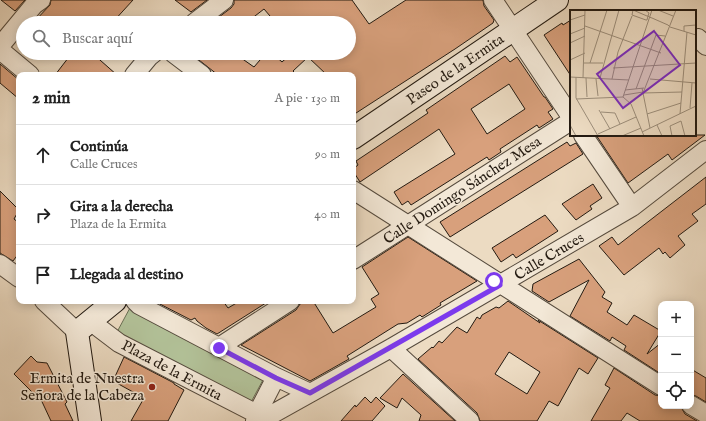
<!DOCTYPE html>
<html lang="es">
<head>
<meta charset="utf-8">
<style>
	:root { --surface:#fff; --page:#f6f6f6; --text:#222; --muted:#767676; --line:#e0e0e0 }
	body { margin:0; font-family:"IM FELL English",serif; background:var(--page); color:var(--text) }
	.controls { position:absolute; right:12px; bottom:12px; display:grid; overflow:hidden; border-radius:8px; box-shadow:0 2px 10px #0003 }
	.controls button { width:36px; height:36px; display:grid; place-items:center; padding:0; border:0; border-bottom:1px solid var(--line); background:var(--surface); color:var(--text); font:20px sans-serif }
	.stop { position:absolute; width:12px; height:12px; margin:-9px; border:3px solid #7c3aed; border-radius:50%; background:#fff }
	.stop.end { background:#7c3aed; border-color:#fff; box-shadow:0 1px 4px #0008 }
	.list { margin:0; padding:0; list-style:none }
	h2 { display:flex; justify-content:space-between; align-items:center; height:52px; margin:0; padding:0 16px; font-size:17px }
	h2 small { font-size:13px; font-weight:400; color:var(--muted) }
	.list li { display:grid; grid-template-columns:26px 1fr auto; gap:12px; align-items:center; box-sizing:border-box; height:60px; padding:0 16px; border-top:1px solid var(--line) }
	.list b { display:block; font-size:15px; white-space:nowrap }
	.list p { margin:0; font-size:13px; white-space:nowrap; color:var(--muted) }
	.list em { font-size:13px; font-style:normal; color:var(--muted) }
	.icon { flex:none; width:22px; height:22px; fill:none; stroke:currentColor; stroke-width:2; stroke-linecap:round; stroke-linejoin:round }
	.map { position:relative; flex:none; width:706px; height:421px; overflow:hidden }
	.search { position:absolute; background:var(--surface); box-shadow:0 2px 10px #0003; left:16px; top:16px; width:340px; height:44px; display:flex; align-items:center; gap:10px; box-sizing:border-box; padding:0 14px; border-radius:22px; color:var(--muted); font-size:15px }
	.panel { position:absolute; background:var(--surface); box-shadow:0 2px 10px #0003; left:16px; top:72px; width:340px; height:232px; border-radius:8px }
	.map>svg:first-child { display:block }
	.green { fill:#b2c198; stroke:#6a6e54 }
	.building { fill:#d8a07c; stroke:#231a11; fill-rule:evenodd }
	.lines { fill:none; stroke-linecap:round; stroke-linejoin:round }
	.street-casing { stroke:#554a3d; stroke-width:20 }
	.secondary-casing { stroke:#231a11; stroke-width:24 }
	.street { stroke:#f3e8d7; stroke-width:18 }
	.secondary { stroke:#f3e8d7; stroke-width:22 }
	.route { stroke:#7c3aed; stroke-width:5 }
	.poi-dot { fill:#8f2418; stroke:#f3e8d7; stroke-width:1.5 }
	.labels { text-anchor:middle; stroke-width:3; stroke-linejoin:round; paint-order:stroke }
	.street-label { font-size:15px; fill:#231a11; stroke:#f3e8d7 }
	.poi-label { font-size:15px; fill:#231a11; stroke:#f3e8d7; text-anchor:end }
	.inset-road { fill:none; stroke:#9c8e7b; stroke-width:1 }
	.view { fill:#7b2cbf; fill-opacity:0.15; stroke:#7b2cbf; stroke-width:2 }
	.inset-edge { fill:none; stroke:#231a11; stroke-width:2 }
</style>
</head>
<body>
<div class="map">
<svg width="706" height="421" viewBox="0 0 706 421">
	<rect width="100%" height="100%" fill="#ecdbc2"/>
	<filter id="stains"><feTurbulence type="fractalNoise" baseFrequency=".005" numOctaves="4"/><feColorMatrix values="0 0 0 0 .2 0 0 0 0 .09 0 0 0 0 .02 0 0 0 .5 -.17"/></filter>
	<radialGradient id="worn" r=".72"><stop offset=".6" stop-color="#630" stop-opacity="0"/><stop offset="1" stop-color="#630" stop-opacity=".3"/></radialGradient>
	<path class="green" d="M131,306l133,72 -14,26 -133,-72z"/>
	<path class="building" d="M1,0h24l-10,11z
		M51,0h82l-21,23h-79l17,-18z
		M175,0h32l-16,12z
		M234,0h118l17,24 37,-24h77l1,6 10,14 -1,3 -38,26 -102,66v-40h-26l-19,-18 -15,14 4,4h-79l-28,-22h44l20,14 12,-14h6l10,9 10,-9h57v-30h-73l-12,-14 -18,14h-35l20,-15 3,-4z
		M571,20v56l-27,-41 18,-12 1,2z
		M72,53h20l25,22h-62z
		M505,56l5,6 7,-5 27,40h1l8,12 -5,3 5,7 -14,9 -2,-3 -37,24 1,3 -12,8 -2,-3 -76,48 -3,-4 -6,4 -8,-13 61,-38 -16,-25 -79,53 -7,-11v-2l5,-4 -2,-4 72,-48 -2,-3zM509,84l16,25 -38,25 -16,-25z
		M0,64l19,16v19l-19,-16z
		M596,135h109l-33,25 -4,-6 -40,29z
		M567,142l3,4 6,-3 7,11 -133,83 -10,-15z
		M706,177v27l-14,10 6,7 -20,15 7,9 -15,13 -5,-6 -2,2 -4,-6 -35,27 -25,-29 13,-9 6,8z
		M593,184l9,14 -12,8 2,3 -16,11 -14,-16z
		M0,191l19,19 -5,9 5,4v30l-6,8 -13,-8z
		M545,215l13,16 -42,27 -3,-4 -12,8 -9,-14z
		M408,237l69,44 -37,22 1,2 -19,12 -2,-2 -13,8 -9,1 -51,32 2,3 -39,22 -69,-36 55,-35 4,-6 5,-3h8l20,32 43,-26 -5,-8 8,-5 -17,-27z
		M579,259l26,33 -3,5 10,6 -5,9 20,13 7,-10 27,16 -14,23 14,-11v31l-37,-24 2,-4 -14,-9 -2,4 -40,-25 19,-36 -40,22 -17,-11 1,-7z
		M154,301h69l5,7 12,-7h29l-52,33 -11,-6 -9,-7 -2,-3 -4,2z
		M508,301l32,22 -2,-3 60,38 -10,16 -9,-6 -21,38 -9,-5 -12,20h-57l-3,-8 -59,-54 14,-12 1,1 6,-7 3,2 15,-16 10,6 10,-16 3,2 2,-4 14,-8 3,1zM509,352l31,20 -13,22 -32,-20z
		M31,356l6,6 10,1 20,39 -2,2 8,17h-22l-14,-30 -3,3 -20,-20z
		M124,357l50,26v1l10,6 -16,31h-37l13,-23 -31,-17z
		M614,368l41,27 6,1v10h15l4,2 1,-1 4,7 12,7h-57l-13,-8 -6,8h-30l19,-33 -5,-3z
		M691,369l15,9v24l-10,-6 -5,-1z
		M403,374l52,47h-36l2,-6 -19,-17 -5,10 -17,-10z
		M365,397l6,6 5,-6 9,9 -13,15h-31l14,-16 1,2z"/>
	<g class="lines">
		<g class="street-casing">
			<path id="street" d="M493,0l78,117
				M194,23l30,-23
				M695,40l3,-2 8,8
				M0,46l34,-41 7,-5
				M0,50l30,25
				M173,53l29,22
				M134,75l15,-18 5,-4
				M583,135l49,72
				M353,190l308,196
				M353,260l218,-139
				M0,264l19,14
				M44,301l33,31
				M135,301l4,4 137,72 34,16
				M90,321l29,22 138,71
				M219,347l71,-46
				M391,348l79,73
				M691,405l15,9
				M255,421l2,-7 19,-37
				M260,421l131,-73 241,-141 74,-57"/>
		</g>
		<g class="secondary-casing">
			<path id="secondary" d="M353,138l204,-138
				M90,421l-13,-89 38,-31"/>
		</g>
		<use href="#street" class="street"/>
		<use href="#secondary" class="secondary"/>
	</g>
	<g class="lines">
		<path class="route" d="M219,348l57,30 34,15 190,-108 -6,-4"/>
	</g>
	<circle class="poi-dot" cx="152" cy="387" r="4"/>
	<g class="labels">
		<g class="street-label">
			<text transform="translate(455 69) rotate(-34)" y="5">Paseo de la Ermita</text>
			<text transform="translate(462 190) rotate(-33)" y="5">Calle Domingo Sánchez Mesa</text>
			<text transform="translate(549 256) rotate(-31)" y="5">Calle Cruces</text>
			<text transform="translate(172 370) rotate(28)" y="5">Plaza de la Ermita</text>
		</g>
		<g class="poi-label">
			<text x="144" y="383">Ermita de Nuestra<tspan x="144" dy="17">Señora de la Cabeza</tspan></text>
		</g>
	</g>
	<g transform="translate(570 10)">
		<rect width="126" height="126" fill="#ecdbc2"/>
		<path class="inset-road" d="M75,0l4,3 -1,3 -1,4h-1l-14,-5 1,-5 14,6h1l1,1 3,1 16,7 2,2 26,8M88,0l15,6M0,10l15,-5M15,16l76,27M114,21v-5l12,-1M0,24l15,-6M0,33l15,-7M0,50l15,-7M14,53h19M20,53l17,-53M43,58l83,-5M0,67l59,3M6,67v21l22,38M13,68l2,-68M16,68l1,19M30,68l19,-68M26,69l2,17M42,69l6,-27 14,-36M80,69l46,4M72,78l8,40M66,79l20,-54 9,1M55,80l19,-2M73,83l33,-83M73,83l39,-1M54,85l19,-3M6,89l47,-2M120,98l2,-25M29,100l11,19M31,102l14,1 5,11M77,104l34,-11M110,104l7,-82M0,115l6,11M87,115l5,11M72,122l54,-26M28,124l38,-17M52,126l19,-8M74,126l-13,-32 -8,-7 29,-87M102,126l-2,-10 11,-5 4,15"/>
		<path class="view" d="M84,21l26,34 -57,43 -26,-34z"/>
		<rect width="126" height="126" class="inset-edge"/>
	</g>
	<rect width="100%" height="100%" filter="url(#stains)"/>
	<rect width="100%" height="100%" fill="url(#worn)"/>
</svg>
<div class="controls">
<button>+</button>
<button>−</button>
<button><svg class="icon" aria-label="locate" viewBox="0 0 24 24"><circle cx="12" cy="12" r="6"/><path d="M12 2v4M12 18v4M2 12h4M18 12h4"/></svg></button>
</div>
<div class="stop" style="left:494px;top:281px"></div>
<div class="stop end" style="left:219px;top:348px"></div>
<div class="search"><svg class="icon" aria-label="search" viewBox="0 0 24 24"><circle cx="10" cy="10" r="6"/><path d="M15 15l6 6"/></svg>Buscar aquí</div>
<section class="panel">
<h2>2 min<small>A pie · 130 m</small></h2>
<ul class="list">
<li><svg class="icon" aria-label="ahead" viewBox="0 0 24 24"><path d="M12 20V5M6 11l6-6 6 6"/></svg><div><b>Continúa</b><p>Calle Cruces</p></div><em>90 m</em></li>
<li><svg class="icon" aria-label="right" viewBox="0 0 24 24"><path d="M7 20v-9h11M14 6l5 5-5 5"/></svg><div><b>Gira a la derecha</b><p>Plaza de la Ermita</p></div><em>40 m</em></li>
<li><svg class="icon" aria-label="arrive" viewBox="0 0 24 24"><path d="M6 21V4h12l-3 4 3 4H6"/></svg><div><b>Llegada al destino</b></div></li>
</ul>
</section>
</div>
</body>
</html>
